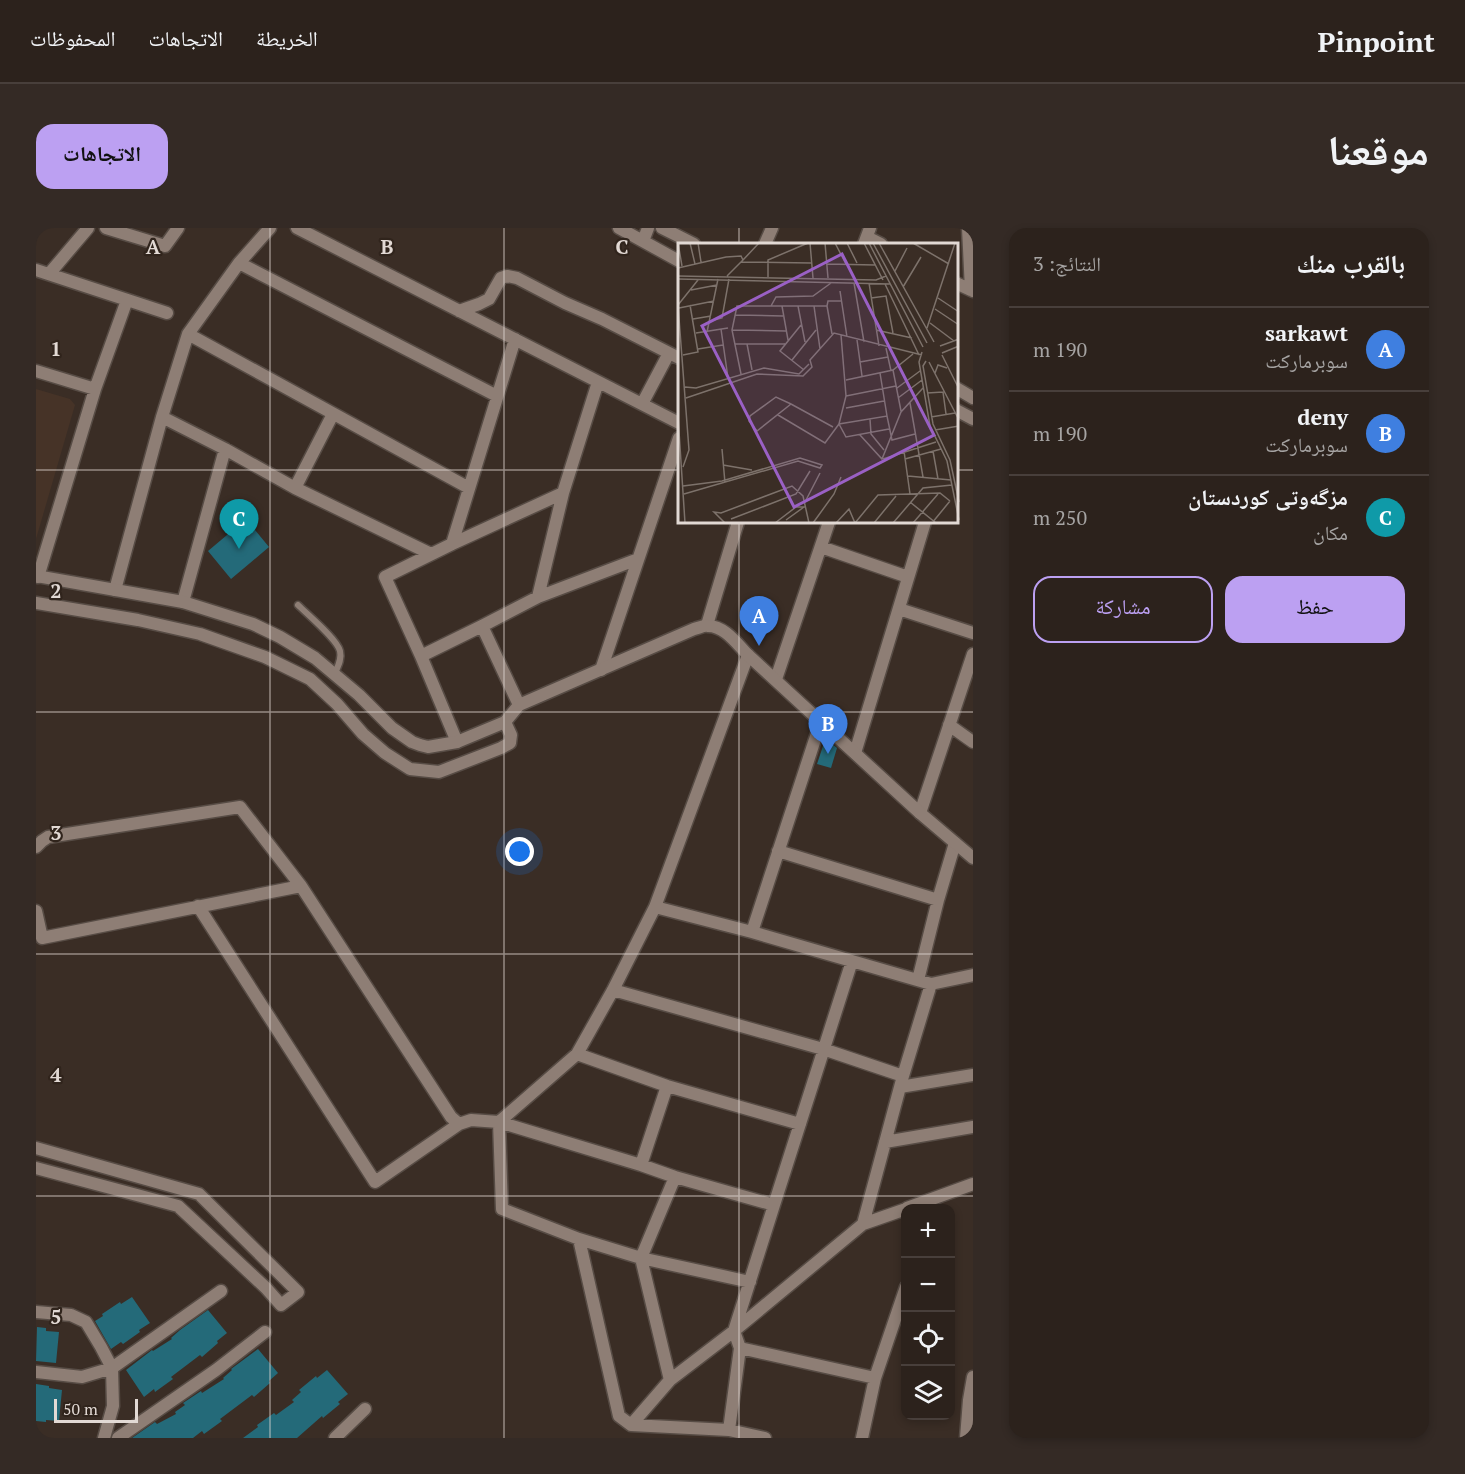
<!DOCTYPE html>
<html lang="ar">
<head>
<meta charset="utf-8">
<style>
	:root { --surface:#2c221c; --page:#342a25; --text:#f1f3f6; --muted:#a6a4a3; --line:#483f3b; --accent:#bca0f2 }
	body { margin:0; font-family:"PT Serif","Noto Naskh Arabic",serif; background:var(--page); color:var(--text); direction:rtl }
	.controls { position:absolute; right:18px; bottom:18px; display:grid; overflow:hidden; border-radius:12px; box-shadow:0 3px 9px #0003 }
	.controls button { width:54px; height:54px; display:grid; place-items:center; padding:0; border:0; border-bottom:2px solid var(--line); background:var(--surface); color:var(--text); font:30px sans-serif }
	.scale { position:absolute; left:18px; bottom:15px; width:84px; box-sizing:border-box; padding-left:6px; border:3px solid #e2d9d4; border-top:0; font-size:16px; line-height:21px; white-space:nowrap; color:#e2d9d4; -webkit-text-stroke:4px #30241c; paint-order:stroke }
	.you { position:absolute; left:484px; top:624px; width:21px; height:21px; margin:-15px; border:4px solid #fff; border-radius:50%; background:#1a73e8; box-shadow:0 0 0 9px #1a73e833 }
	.badge { display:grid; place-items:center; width:39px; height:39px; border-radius:50%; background:var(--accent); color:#fff; font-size:20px; font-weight:700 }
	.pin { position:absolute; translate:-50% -50px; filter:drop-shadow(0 2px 3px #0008) }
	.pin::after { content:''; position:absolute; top:32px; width:21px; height:18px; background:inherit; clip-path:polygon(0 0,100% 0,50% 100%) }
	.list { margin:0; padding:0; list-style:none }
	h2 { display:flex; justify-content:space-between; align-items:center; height:78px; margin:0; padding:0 24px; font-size:26px }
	h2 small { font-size:20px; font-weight:400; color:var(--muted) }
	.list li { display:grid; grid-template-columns:39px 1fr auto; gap:18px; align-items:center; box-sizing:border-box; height:84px; padding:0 24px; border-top:2px solid var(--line) }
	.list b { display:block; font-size:22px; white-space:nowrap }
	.list p { margin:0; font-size:20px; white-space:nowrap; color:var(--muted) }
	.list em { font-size:20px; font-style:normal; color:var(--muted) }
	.actions { display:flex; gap:12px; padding:18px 24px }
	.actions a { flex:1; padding:14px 0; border:2px solid var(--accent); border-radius:18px; text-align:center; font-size:21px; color:var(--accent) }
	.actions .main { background:var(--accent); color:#111 }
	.icon { flex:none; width:33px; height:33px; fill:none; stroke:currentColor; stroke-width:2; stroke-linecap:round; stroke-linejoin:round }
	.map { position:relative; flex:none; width:937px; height:1210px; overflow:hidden; direction:ltr; border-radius:18px }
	header { display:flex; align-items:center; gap:36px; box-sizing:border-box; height:84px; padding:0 30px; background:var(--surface); border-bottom:2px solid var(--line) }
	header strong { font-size:28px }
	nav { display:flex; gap:33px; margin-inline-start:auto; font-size:21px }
	.intro { display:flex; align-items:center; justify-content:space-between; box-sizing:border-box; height:144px; padding:0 36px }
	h1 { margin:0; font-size:42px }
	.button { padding:15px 27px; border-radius:18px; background:var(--accent); color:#111; font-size:21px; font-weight:700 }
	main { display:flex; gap:36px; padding:0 36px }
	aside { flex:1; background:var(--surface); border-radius:18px; box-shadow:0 3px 9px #0003 }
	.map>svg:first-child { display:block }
	.built { fill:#463327 }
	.building { fill:#246a79 }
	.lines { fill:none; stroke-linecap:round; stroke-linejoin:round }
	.service-casing { stroke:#574c45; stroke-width:9 }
	.minor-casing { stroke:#574c45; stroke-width:15 }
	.tertiary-casing { stroke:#574c45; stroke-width:15 }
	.service { stroke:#8e7e75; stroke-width:6 }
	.minor { stroke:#8e7e75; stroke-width:12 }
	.tertiary { stroke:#8e7e75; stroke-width:12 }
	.grid { fill:none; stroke:#e2d9d4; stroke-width:1.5; stroke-opacity:0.55 }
	.inset-road { fill:none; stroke:#7d726b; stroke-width:1.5 }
	.view { fill:#9a60c5; fill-opacity:0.15; stroke:#9a60c5; stroke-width:3 }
	.inset-edge { fill:none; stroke:#e2d9d4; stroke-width:3 }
	.grid-label { font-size:20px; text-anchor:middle; font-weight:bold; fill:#e2d9d4; stroke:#30241c; stroke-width:4.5; stroke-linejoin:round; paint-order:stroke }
</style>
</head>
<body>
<header>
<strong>Pinpoint</strong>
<nav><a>الخريطة</a><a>الاتجاهات</a><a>المحفوظات</a></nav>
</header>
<div class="intro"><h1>موقعنا</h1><a class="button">الاتجاهات</a></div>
<main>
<aside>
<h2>بالقرب منك<small>النتائج: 3</small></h2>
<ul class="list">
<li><span class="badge" style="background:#3f7fe0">A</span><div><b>sarkawt</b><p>سوبرماركت</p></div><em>190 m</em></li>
<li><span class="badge" style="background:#3f7fe0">B</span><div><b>deny</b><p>سوبرماركت</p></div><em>190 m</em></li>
<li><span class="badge" style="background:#0f9aa8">C</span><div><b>مزگەوتی کوردستان</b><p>مكان</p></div><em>250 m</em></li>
</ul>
<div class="actions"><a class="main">حفظ</a><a>مشاركة</a></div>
</aside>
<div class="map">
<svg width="937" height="1210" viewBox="0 0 937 1210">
	<rect width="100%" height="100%" fill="#3a2d25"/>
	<path class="built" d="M0,161l34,10 5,6 -39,134z"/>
	<path class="building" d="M210,291l23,28 -38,32 -23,-28z
		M789,512l6,3 6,5 -6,20 -14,-4z
		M96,1069l18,26 -11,7 1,2 -17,12 -2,-2 -10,7 -16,-28 8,-5 -1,-2 18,-12 1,2z
		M172,1082l19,23 -10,8 1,2 -16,14 -2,-2 -29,22 2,2 -18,13 -1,-3 -10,8 -18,-27 26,-20 1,1 19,-12 -1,-1 9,-8z
		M1,1099l9,1v3l13,1 -3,31 -20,-2z
		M222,1121l20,24 -9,8 1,2 -16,14 -2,-2 -32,24 2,2 -18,13 -2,-3 -9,7h-61l23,-16 2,2 19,-10 -1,-2 10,-7 -2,-2 18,-12 1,2 22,-14 -1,-1 9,-8 -1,-1z
		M291,1142l21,24 -10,8 2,2 -17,14 -1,-2 -25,22h-54l15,-11 -1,-2 17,-12 2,2 18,-13 -2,-2 9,-8 -2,-2 17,-14 1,2z
		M0,1156l13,2v2l13,2 -3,31 -13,-1v2l-10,-1z"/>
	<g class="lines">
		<g class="service-casing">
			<path id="service" d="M262,377c10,10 39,34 42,46 2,8 -2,15 -5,22"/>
		</g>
		<g class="minor-casing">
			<path id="minor" d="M70,0l59,18 13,-18
				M261,0l382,195
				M583,0l60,33
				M626,0l32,16
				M932,0l3,62
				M831,9l14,7
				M607,13l5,-13
				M729,16l7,-16
				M828,16l6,-16
				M203,35l258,133
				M0,42l131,43
				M13,46l39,-46
				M920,55l17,8
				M423,83l20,-7 10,-5 12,-21 6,-2 10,2 48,25 37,16 77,39
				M152,106l281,154
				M0,143l59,18
				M920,160l17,10
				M606,176l27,-51
				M920,182l17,9
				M126,189l63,32 70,39 136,66
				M259,260l38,-74
				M416,316l63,-205
				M785,319l87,30
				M2,349l57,-188 32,-89
				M79,362l47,-173 26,-83 51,-71 31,-35
				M502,369l25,-104 35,-111
				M147,374l42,-153
				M863,381l74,24
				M671,397l31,-103
				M446,398l37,79
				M712,427l-93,252 -42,83 -36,64 -78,68 3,87 77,30 62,19 109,24
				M385,428l61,-30 56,-29 100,-38
				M565,442l78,-232
				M740,451l53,-157
				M913,497l24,17
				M421,514l-36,-86 -36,-79 67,-33 111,-51
				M819,525l70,-231
				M884,585l53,-159
				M0,619l6,-6 6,-4 192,-30 61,79 150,231 8,7
				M742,623l160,49
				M162,678l177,276 84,-58 12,-4 28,2 142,43 34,12 99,28 -40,126 6,17 135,30
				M619,679l97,25 179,52 42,-9
				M0,683l6,27 259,-52
				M716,704l69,-211
				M882,752l20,-80 17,-57
				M577,762l210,59 80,27
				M541,826l90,32 133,38
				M864,859l73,-12
				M849,914l88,-15
				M0,920l163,46 99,98 -17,13 -15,-17 -88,-82 -142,-38
				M605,937l26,-79
				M738,977l78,-244
				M871,980l66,-24
				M827,996l40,-148 28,-92
				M543,1011l40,177 12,9 39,-45 64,-49 129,-107 43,-15
				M0,1084l35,3 15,7 15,25 11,21 1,38 -9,32
				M0,1144l46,5 30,-9 109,-77
				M634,1152l-29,-122 34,-81
				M595,1197l98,5 36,8
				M693,1202l11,-82
				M82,1210l98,-68 49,-38
				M299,1210l30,-29
				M826,1210l13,-60 31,-91"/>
		</g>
		<g class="tertiary-casing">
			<path id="tertiary" d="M0,348l147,26 70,22 27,13 35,21 44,37 33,33 20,14 8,3 8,2 29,-5 48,-20 14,-17 175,-76c5,-1 10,-4 14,-3 17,0 29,18 40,29l172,158 53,45
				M0,375l102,17 62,14 65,23 45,22 27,25 26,30 22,19 25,16 29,3 62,-24 9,-5 1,-8 -6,-13
				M930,1210l3,-38 4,-23"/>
		</g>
		<use href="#service" class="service"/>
		<use href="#minor" class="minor"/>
		<use href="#tertiary" class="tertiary"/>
	</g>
	<path class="grid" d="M234,0v1210M468,0v1210M703,0v16M0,242h643M920,242h17M703,294v916M0,484h937M0,726h937M0,968h937"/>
	<g transform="translate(642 15)">
		<rect width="280" height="280" fill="#3a2d25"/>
		<path class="inset-road" d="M0,0l4,23M12,0l5,21M20,0l3,19M132,0l3,35M147,0l3,35M157,0l11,21M169,0l10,20M186,0l19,37M191,0l54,104M195,0l54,100M201,0l55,99M235,0l36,21M63,19l70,1M149,21l48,1M0,25l48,-11 15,-1 2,4 16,-17M217,28l12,-23M0,33l198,4 10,-4M49,33l16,-16M90,34v-17l40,-17M0,36l212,5M176,40l10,59M191,40l10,63M207,41l34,71M225,44l18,-30M13,47l26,-5M162,48l7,46M193,55l15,-2 7,37M260,55l21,14M0,62l11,145 -6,17M0,62l20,-25M93,63l5,-9 37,-1 18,-13M104,63l6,34M120,63l7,36M136,63l6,43M149,63l5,28M1,65l35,-7M257,66l24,16M57,72l48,1M15,76l18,-3M32,78l12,-3 7,-39M252,80l24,18M123,82l-21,26 24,19M249,85l28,-85M43,86l7,49M54,87l54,1M198,87l36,8M29,89l11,-53M18,90l32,-5M163,92l5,61 -7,28 7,13 43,-8M179,97l5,36M57,101h50M69,101l5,26M262,103l19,-7M208,105l5,23M20,106l25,-4M244,109l-3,10 11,64 17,35 12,59M264,110l17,-7M5,112l15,-3 -8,-47M264,112l17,34M114,117l24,-30M248,118l-3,5 10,58 17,36 9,42M182,119l28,-5M251,119l30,58M215,127l8,41M202,130l7,43M257,130l3,-8 9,3M63,131l-9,-44 5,-24h90l1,-5h14M168,137l47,-10 20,-16M7,144l11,1 68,-20 35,6 10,-10M219,145l23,-17M249,150l16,-1 3,22M168,153l50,-10M8,155l71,-24 46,2 9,-9 -2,-7 24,-27 88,22M220,155l24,-18M232,160l13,74M113,161l-34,27 -8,-10 1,-5 26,-19 15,7 42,23M168,165l38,-7M100,172l47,28 14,-19 48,-8 5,24 23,-6M0,173l7,107M253,174l24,-4M192,176l1,15 13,16M257,187l24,-4M182,192l22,24 19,-47 22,-24M44,206l3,34M226,208l6,43M255,208l5,28M205,216l53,-17M227,216l36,-10M45,222l29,5M230,233l43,4M5,243l39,-5 78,-23 22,7 -2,3 -22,-7 -114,33M127,259l15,-29M232,259l26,21M53,276l65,-25 14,-23M108,277l18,-13M47,280l-11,-11 7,1 71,-27 11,10 6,27M97,280l21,-16h9M135,280l21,-29 7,-17M158,280l13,-14 6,14M177,280l23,-28 62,-2 10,8M196,280l22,-27M215,280l30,-35 29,-3M235,280l25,-29M254,280l18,-22"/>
		<path class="view" d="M164,11l92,181 -140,72 -92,-181z"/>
		<rect width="280" height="280" class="inset-edge"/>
	</g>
	<g class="grid-label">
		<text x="117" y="26">A</text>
		<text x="351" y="26">B</text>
		<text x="586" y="26">C</text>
		<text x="20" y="128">1</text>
		<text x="20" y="370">2</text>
		<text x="20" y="612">3</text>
		<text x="20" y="854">4</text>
		<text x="20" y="1096">5</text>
	</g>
</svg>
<div class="controls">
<button>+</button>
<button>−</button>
<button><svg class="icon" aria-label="locate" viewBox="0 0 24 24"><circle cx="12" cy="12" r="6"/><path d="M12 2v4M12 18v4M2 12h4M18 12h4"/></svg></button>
<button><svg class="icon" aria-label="layers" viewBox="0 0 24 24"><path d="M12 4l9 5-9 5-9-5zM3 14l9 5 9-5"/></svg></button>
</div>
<div class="scale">50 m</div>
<div class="you"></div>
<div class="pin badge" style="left:723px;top:418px;background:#3f7fe0">A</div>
<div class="pin badge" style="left:792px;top:526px;background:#3f7fe0">B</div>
<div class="pin badge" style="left:203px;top:321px;background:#0f9aa8">C</div>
</div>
</main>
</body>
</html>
